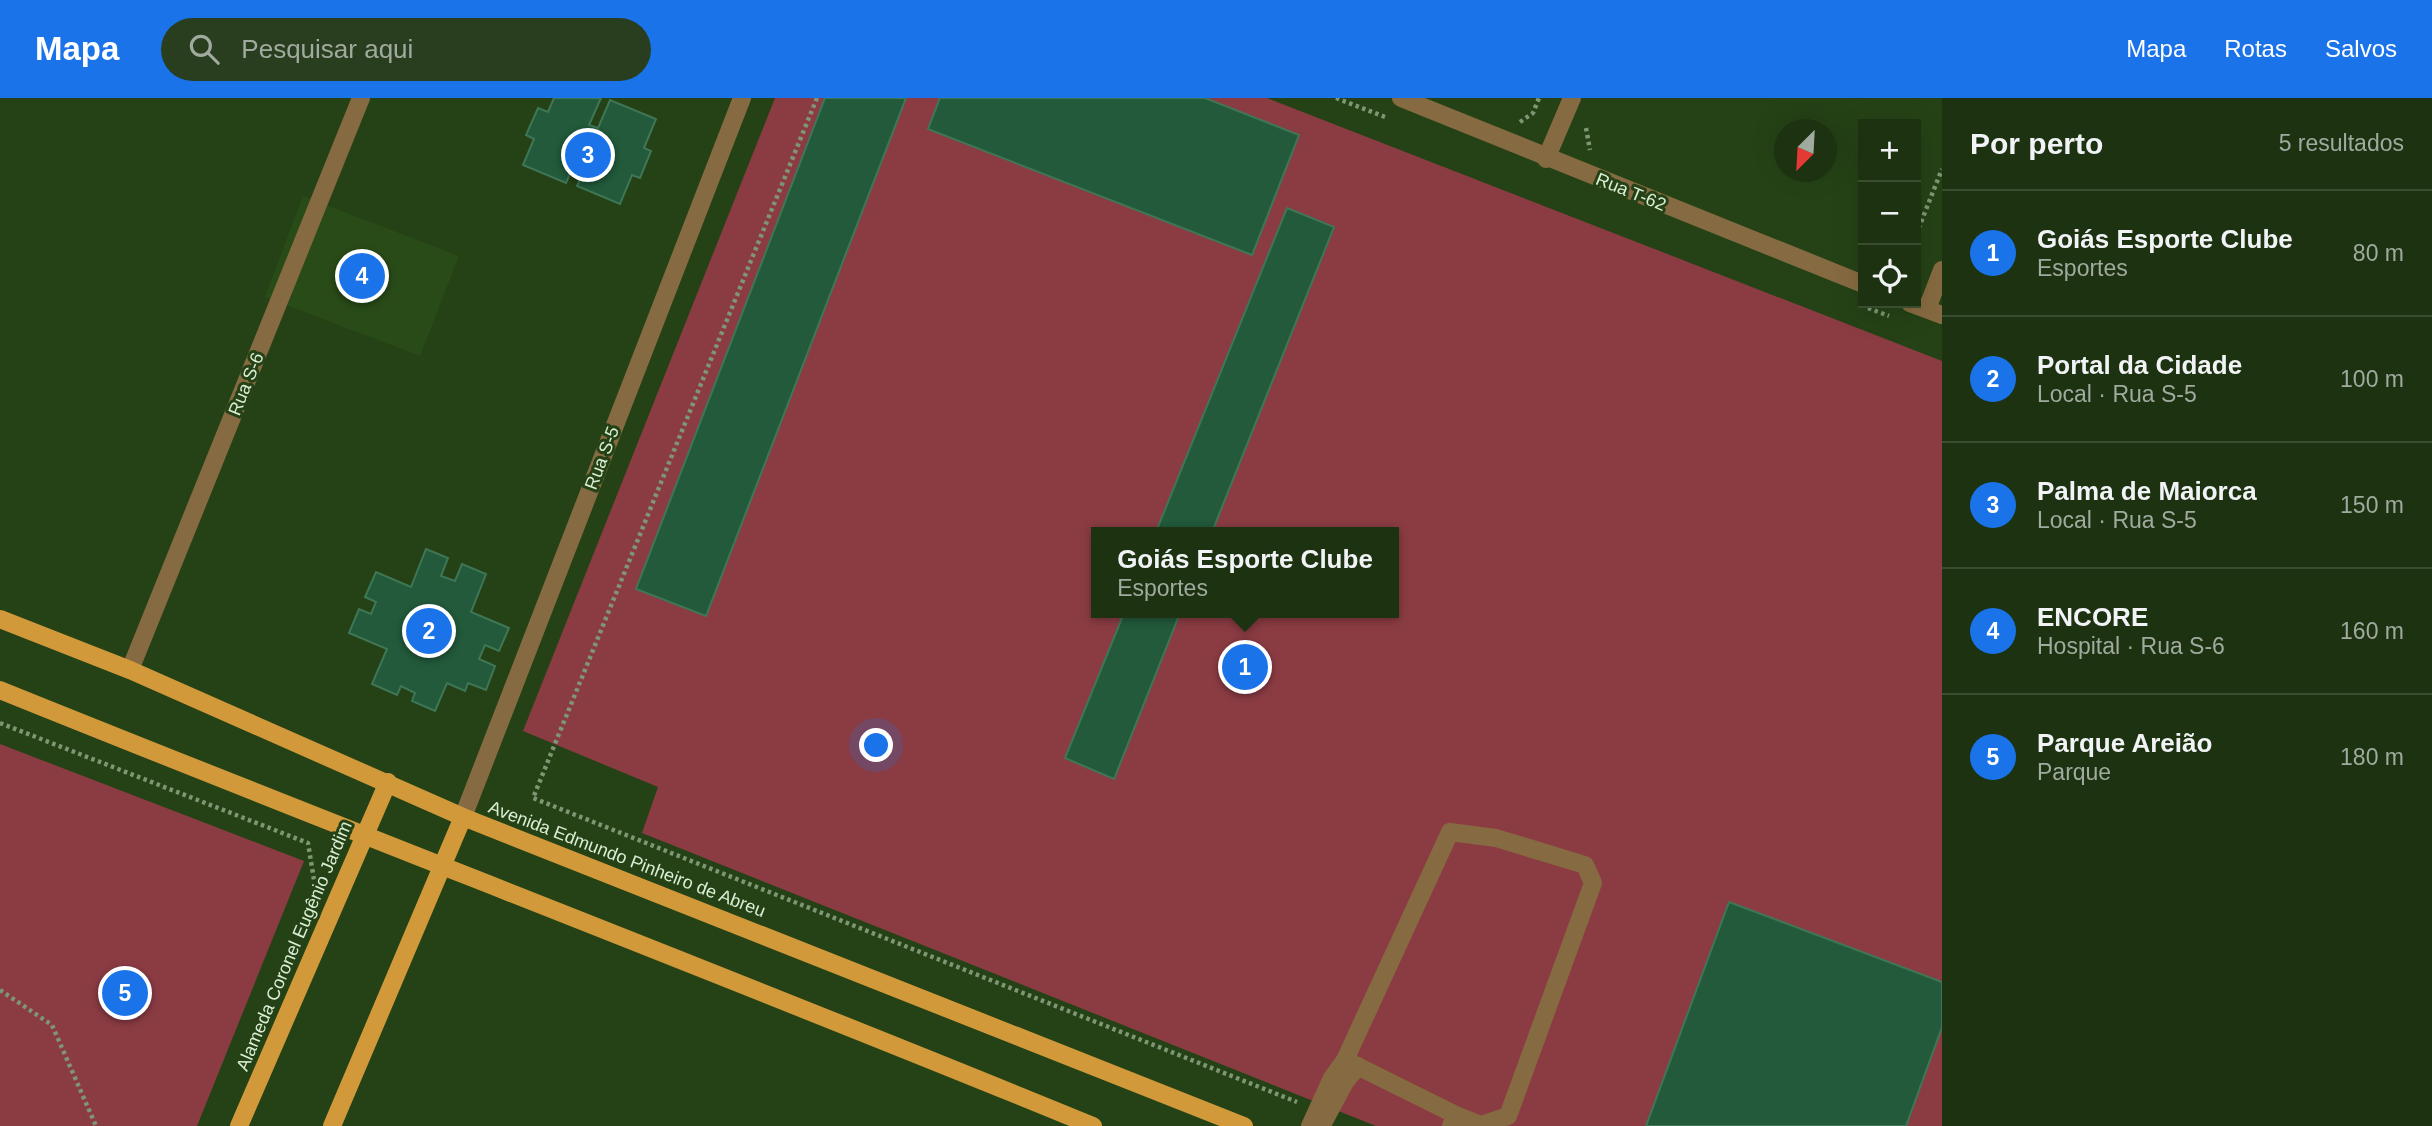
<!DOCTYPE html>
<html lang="pt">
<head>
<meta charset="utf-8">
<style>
	:root { --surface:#1c3210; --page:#293e1e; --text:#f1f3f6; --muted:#a0aa9f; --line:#3a4d30; --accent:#1a73e8 }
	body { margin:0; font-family:Helvetica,sans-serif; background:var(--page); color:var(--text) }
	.controls { position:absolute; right:21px; top:21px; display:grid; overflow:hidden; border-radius:0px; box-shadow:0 7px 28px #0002 }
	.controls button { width:63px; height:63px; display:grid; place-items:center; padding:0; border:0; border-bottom:2px solid var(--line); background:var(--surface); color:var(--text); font:35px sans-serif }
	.compass { position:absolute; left:1774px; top:21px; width:63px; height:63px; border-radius:50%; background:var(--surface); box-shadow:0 7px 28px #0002; rotate:204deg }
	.you { position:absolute; left:877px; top:648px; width:24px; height:24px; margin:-18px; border:5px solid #fff; border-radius:50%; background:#1a73e8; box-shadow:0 0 0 10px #1a73e833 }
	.badge { display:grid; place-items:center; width:46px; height:46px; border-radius:50%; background:var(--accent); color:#fff; font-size:23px; font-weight:700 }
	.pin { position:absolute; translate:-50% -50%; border:4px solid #fff; box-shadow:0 2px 7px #0006 }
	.popup { position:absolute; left:1091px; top:429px; width:308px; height:91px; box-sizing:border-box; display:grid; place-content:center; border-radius:0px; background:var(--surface); filter:drop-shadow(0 2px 5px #0005); font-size:23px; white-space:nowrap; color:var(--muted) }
	.popup b { font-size:26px; color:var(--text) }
	.popup::after { content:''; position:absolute; left:50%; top:100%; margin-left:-14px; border:14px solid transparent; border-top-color:var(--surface) }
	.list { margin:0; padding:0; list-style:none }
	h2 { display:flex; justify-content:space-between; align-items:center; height:91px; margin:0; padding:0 28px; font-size:30px }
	h2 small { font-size:23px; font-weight:400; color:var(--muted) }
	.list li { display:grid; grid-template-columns:46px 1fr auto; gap:21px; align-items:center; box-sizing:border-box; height:126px; padding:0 28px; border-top:2px solid var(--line) }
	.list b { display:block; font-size:26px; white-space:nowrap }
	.list p { margin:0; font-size:23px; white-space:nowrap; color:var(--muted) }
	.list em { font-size:23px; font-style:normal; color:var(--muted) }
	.icon { flex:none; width:38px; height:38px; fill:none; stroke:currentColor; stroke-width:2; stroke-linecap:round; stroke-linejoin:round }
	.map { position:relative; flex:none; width:1942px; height:1028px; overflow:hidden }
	header { display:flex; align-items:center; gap:42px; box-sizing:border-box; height:98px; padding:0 35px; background:var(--accent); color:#fff }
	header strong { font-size:33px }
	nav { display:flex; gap:38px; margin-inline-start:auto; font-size:24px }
	.search { width:490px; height:63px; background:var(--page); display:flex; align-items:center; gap:18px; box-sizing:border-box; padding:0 24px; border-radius:38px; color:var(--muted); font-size:26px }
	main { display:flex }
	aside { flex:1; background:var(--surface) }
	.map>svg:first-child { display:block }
	.built { fill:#294b18 }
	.green { fill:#8b3c43; fill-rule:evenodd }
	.building { fill:#225a3b; stroke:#3f7656; stroke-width:2 }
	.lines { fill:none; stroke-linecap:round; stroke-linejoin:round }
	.path { stroke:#7e9673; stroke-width:4.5; stroke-dasharray:3.5 3.5; stroke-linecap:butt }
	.minor { stroke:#866a41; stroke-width:18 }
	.major { stroke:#d1993a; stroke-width:18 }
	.labels { text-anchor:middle; stroke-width:6; stroke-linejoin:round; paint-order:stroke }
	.street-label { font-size:18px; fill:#dbedd4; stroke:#254216 }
</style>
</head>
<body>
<header>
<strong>Mapa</strong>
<div class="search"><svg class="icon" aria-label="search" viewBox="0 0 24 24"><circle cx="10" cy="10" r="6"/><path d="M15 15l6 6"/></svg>Pesquisar aqui</div>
<nav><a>Mapa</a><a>Rotas</a><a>Salvos</a></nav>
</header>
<main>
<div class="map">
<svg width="1942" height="1028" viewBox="0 0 1942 1028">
	<rect width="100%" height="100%" fill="#254216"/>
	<path class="built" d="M303,98l156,60 -39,100 -155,-59z"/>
	<path class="green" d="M775,0h492l675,263v765h-566l-734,-293 16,-46 -135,-56zM1096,434h298v81h-298z
		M0,646l304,117 -107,265h-197z"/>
	<path class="building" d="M554,0h47l-12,27 9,3 12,-28 46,19 -12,29 7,3 -11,27 -8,-3 -12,29 -43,-18 10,-23 -10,-5 -11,25 -43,-18 11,-26 -8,-4 12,-27 10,4z
		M825,0h81l-200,518 -70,-27z
		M940,0h265l94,37 -47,120 -324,-126z
		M1287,110l47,19 -122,305h-56z
		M426,451l22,9 -7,18 14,5 7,-17 24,10 -15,38 38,16 -10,23 -14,-6 -6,14 16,7 -9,24 -18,-7 -3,8 -18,-8 -12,28 -23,-10 3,-8 -14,-7 -4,9 -25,-11 15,-35 -38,-16 10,-24 12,5 5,-12 -11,-5 11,-25 35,15z
		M1124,515h56l-66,166 -49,-21z
		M1729,804l213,80v45l-36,99h-260z"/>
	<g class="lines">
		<path class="path" d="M817,0l-284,700 764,304
			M1336,0l49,19
			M1520,24l13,-9 6,-15
			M1586,30l4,22
			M1916,137l26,-66
			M1868,210l21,8
			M0,625l308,120 7,43
			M0,892l52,35 44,101"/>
		<path class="minor" d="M1401,0l462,186
			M1546,61l26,-61
			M1910,205l32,12
			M1927,211l15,-39
			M130,572l231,-572
			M463,719l279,-719
			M1322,1027l23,-43 13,-16
			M1310,1028l22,-48 13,-18
			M1451,1028l5,-11 -111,-55 105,-228 46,6 89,27 8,18 -85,233 -27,9 -25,-10"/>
		<path class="major" d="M0,521l130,51 333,147 781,309
			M0,592c364,147 730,287 1093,436
			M239,1028l149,-344
			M332,1028l131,-309"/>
	</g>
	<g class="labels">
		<g class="street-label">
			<text transform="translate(1631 94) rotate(22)" y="6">Rua T-62</text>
			<text transform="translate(246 286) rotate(-68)" y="6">Rua S-6</text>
			<text transform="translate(602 360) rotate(-69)" y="6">Rua S-5</text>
			<text transform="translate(627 761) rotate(21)" y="6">Avenida Edmundo Pinheiro de Abreu</text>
			<text transform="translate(294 848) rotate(-67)" y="6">Alameda Coronel Eugênio Jardim</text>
		</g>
	</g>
</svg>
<div class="controls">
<button>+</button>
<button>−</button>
<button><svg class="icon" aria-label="locate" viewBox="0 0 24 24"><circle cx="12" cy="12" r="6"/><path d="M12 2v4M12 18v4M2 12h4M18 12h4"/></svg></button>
</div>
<svg class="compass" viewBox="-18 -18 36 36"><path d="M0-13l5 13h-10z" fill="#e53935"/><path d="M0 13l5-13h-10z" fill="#a0aa9f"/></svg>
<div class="you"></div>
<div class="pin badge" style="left:1245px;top:569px">1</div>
<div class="popup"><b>Goiás Esporte Clube</b>Esportes</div>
<div class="pin badge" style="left:429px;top:533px">2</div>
<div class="pin badge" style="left:588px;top:57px">3</div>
<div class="pin badge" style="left:362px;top:178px">4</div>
<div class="pin badge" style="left:125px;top:895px">5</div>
</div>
<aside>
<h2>Por perto<small>5 resultados</small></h2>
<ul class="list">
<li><span class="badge">1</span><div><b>Goiás Esporte Clube</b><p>Esportes</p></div><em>80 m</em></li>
<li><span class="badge">2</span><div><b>Portal da Cidade</b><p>Local · Rua S-5</p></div><em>100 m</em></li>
<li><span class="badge">3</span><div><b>Palma de Maiorca</b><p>Local · Rua S-5</p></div><em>150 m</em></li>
<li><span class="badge">4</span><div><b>ENCORE</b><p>Hospital · Rua S-6</p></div><em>160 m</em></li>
<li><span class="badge">5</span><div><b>Parque Areião</b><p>Parque</p></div><em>180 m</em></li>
</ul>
</aside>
</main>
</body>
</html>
